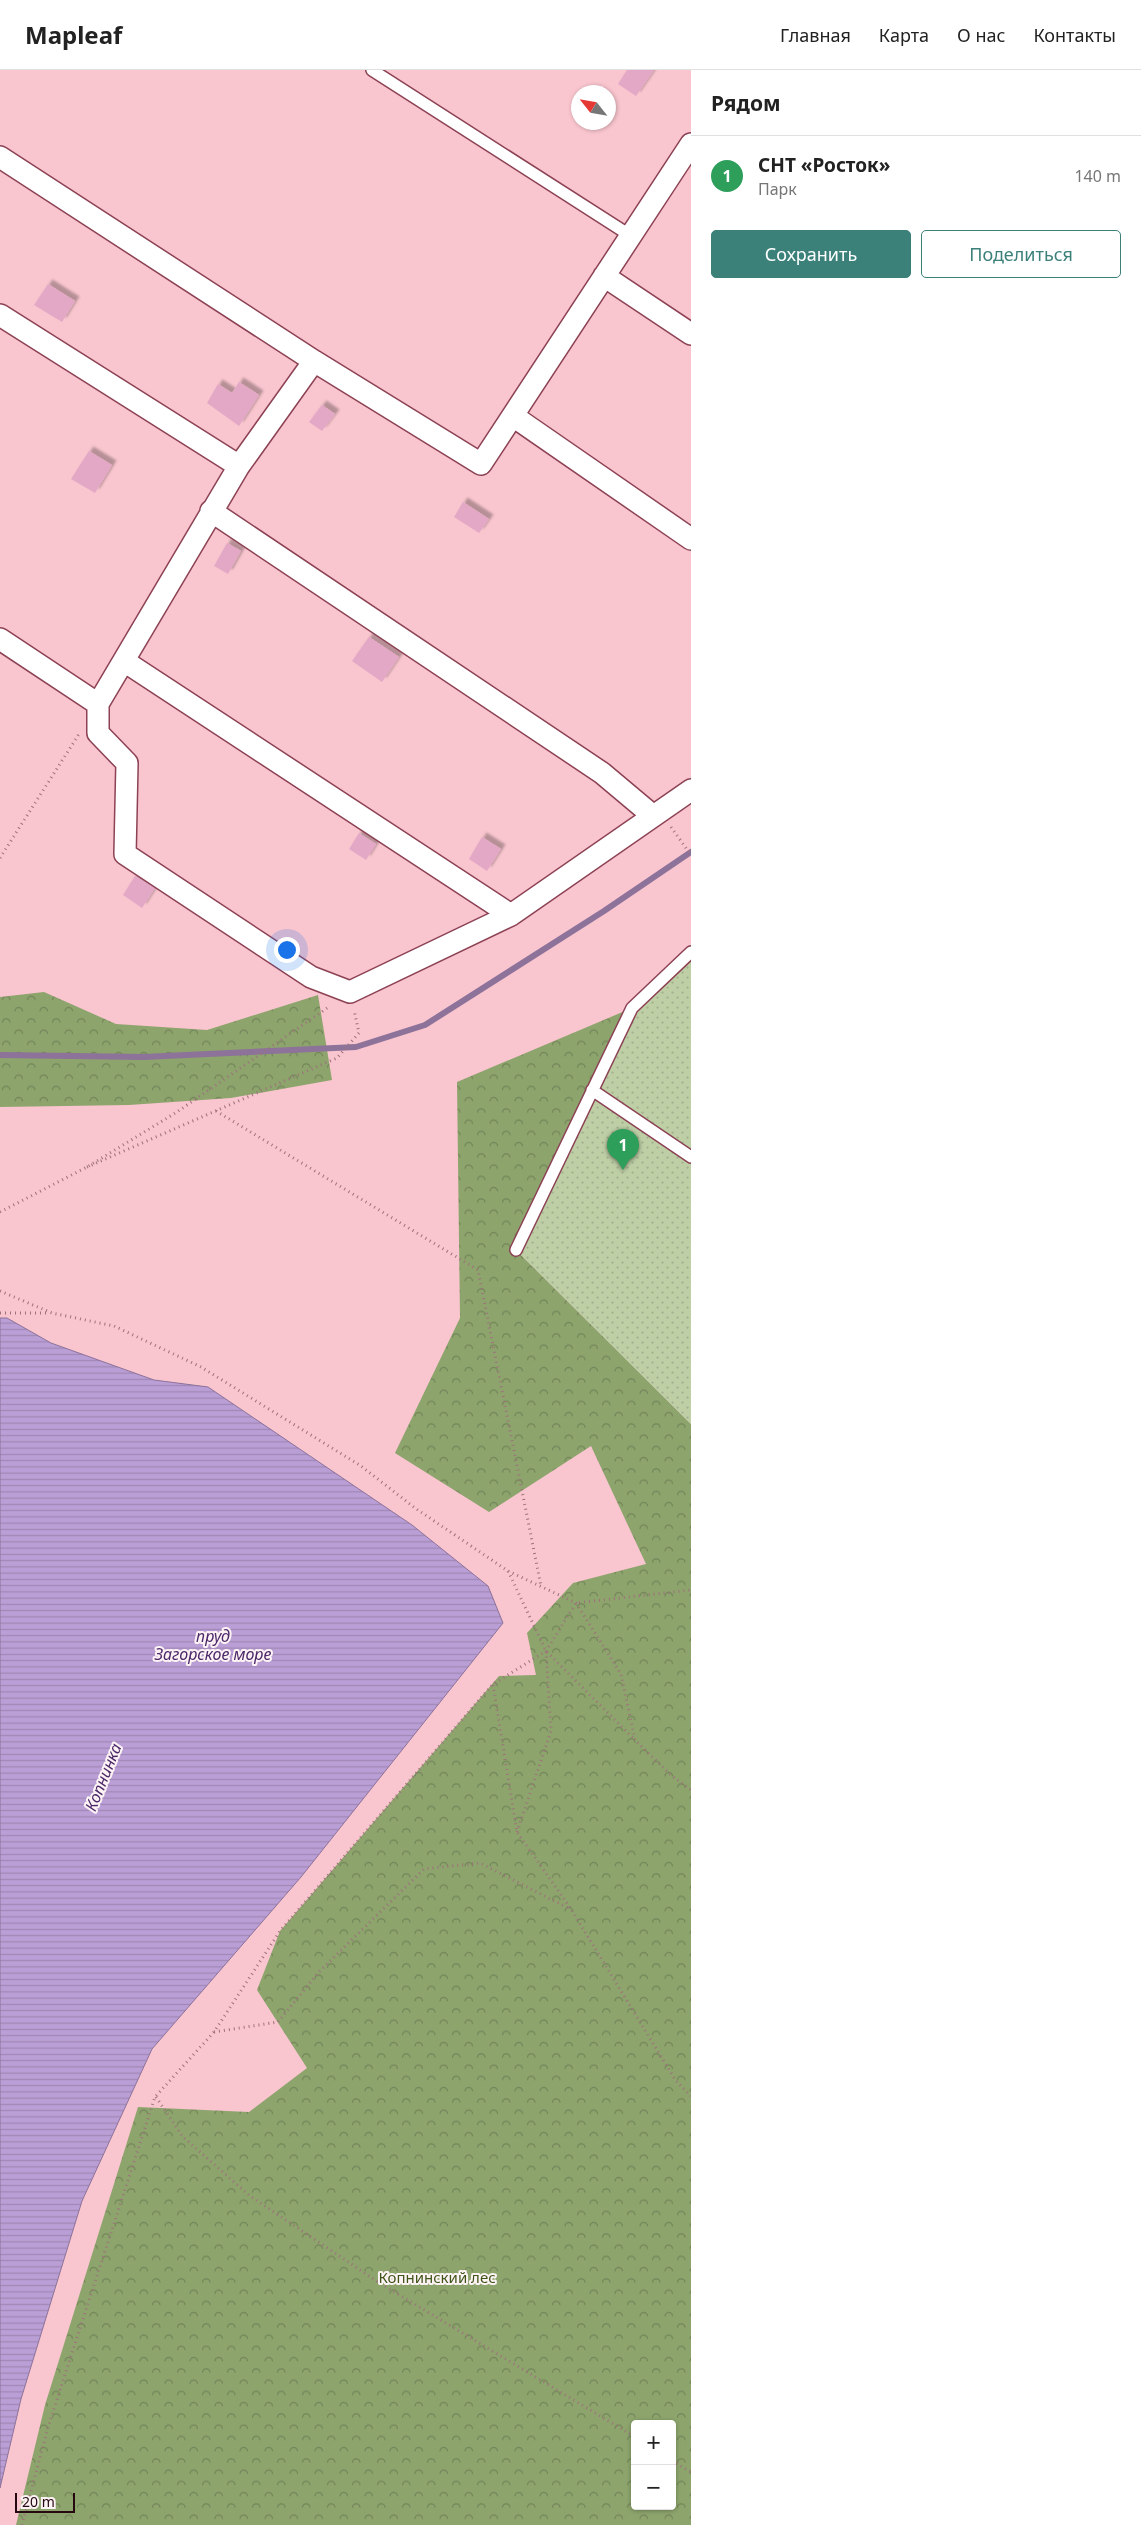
<!DOCTYPE html>
<html lang="ru">
<head>
<meta charset="utf-8">
<style>
	:root { --surface:#fff; --page:#f2f2f2; --text:#222; --muted:#767676; --line:#e0e0e0; --accent:#3b817a }
	body { margin:0; font-family:"Noto Sans",sans-serif; background:var(--page); color:var(--text) }
	.controls { position:absolute; right:15px; bottom:15px; display:grid; overflow:hidden; border-radius:5px; box-shadow:0 1px 4px #0004 }
	.controls button { width:45px; height:45px; display:grid; place-items:center; padding:0; border:0; border-bottom:1px solid var(--line); background:var(--surface); color:var(--text); font:25px sans-serif }
	.compass { position:absolute; left:571px; top:15px; width:45px; height:45px; border-radius:50%; background:var(--surface); box-shadow:0 1px 4px #0004; rotate:301deg }
	.scale { position:absolute; left:15px; bottom:12px; width:60px; box-sizing:border-box; padding-left:5px; border:2px solid #250810; border-top:0; font-size:14px; line-height:18px; white-space:nowrap; color:#250810; -webkit-text-stroke:4px #fdf3f5; paint-order:stroke }
	.you { position:absolute; left:286px; top:879px; width:18px; height:18px; margin:-12px; border:4px solid #fff; border-radius:50%; background:#1a73e8; box-shadow:0 0 0 8px #1a73e833 }
	.badge { display:grid; place-items:center; width:32px; height:32px; border-radius:50%; background:var(--accent); color:#fff; font-size:16px; font-weight:700 }
	.pin { position:absolute; translate:-50% -41px; filter:drop-shadow(0 1px 2px #0008) }
	.pin::after { content:''; position:absolute; top:26px; width:18px; height:15px; background:inherit; clip-path:polygon(0 0,100% 0,50% 100%) }
	.list { margin:0; padding:0; list-style:none }
	h2 { display:flex; justify-content:space-between; align-items:center; height:65px; margin:0; padding:0 20px; font-size:21px }
	h2 small { font-size:16px; font-weight:400; color:var(--muted) }
	.list li { display:grid; grid-template-columns:32px 1fr auto; gap:15px; align-items:center; box-sizing:border-box; height:80px; padding:0 20px; border-top:1px solid var(--line) }
	.list b { display:block; font-size:19px; white-space:nowrap }
	.list p { margin:0; font-size:16px; white-space:nowrap; color:var(--muted) }
	.list em { font-size:16px; font-style:normal; color:var(--muted) }
	.actions { display:flex; gap:10px; padding:15px 20px }
	.actions a { flex:1; padding:11px 0; border:1px solid var(--accent); border-radius:5px; text-align:center; font-size:18px; color:var(--accent) }
	.actions .main { background:var(--accent); color:#fff }
	.map { position:relative; flex:none; width:691px; height:2455px; overflow:hidden }
	header { display:flex; align-items:center; gap:30px; box-sizing:border-box; height:70px; padding:0 25px; background:var(--surface); border-bottom:1px solid var(--line) }
	header strong { font-size:24px }
	nav { display:flex; gap:28px; margin-inline-start:auto; font-size:18px }
	main { display:flex }
	aside { flex:1; background:var(--surface) }
	.map>svg:first-child { display:block }
	.forest { fill:url(#forest-crowns); fill-rule:evenodd }
	.garden { fill:url(#garden-dots) }
	.water { fill:url(#water-rules); stroke:#8d729a }
	.lines { fill:none; stroke-linecap:round; stroke-linejoin:round }
	.stream { stroke:#8d729a; stroke-width:6 }
	.building { fill:#e4a8c7; filter:url(#shadow) }
	.service-casing { stroke:#8c4254; stroke-width:14 }
	.minor-casing { stroke:#8c4254; stroke-width:24 }
	.path { stroke:#9d737b; stroke-width:3; stroke-dasharray:1 4; stroke-linecap:butt }
	.service { stroke:#fff; stroke-width:11 }
	.minor { stroke:#fff; stroke-width:21 }
	.labels { text-anchor:middle; stroke-width:4; stroke-linejoin:round; paint-order:stroke }
	.park-label { font-size:15px; fill:#3f5518; stroke:#fdf3f5 }
	.water-label { font-size:16px; font-style:italic; fill:#4b2869; stroke:#fdf3f5 }
</style>
</head>
<body>
<header>
<strong>Mapleaf</strong>
<nav><a>Главная</a><a>Карта</a><a>О нас</a><a>Контакты</a></nav>
</header>
<main>
<div class="map">
<svg width="691" height="2455" viewBox="0 0 691 2455">
	<defs>
		<pattern id="forest-crowns" width="20" height="18" patternUnits="userSpaceOnUse" patternTransform="scale(1.25)"><rect width="20" height="18" fill="#8da46d"/><path d="M2 6a3 3 0 1 1 6 0M12 15a3 3 0 1 1 6 0" fill="none" stroke="#738458"/></pattern>
		<pattern id="garden-dots" width="8" height="8" patternUnits="userSpaceOnUse" patternTransform="scale(1.25)"><rect width="8" height="8" fill="#becfa6"/><path d="M2 2h.1M6 6h.1" fill="none" stroke="#a3b08e" stroke-width="1.8" stroke-linecap="round"/></pattern>
		<pattern id="water-rules" width="6" height="5" patternUnits="userSpaceOnUse" patternTransform="scale(1.25)"><rect width="6" height="5" fill="#b99fd5"/><path d="M0 2.5h6" fill="none" stroke="#9f87b6"/></pattern>
		<filter id="shadow"><feDropShadow dx="4.5" dy="-4.5" stdDeviation="1" flood-color="#0004"/></filter>
	</defs>
	<rect width="100%" height="100%" fill="#f9c5ce"/>
	<path class="forest" d="M44,922l72,32 91,6 111,-35 14,85 -101,18 -102,7 -129,2v-110z
		M632,938l-116,242 175,174v1101h-675l29,-120 93,-298 111,5 58,-44 -50,-78 23,-59 219,-255 37,-1 -9,-42 46,-50 73,-19 -55,-118 -102,66 -94,-59 65,-135 -3,-236zM635,2354h37v82h-37z"/>
	<path class="garden" d="M691,882v472l-175,-174 116,-242z"/>
	<path class="water" d="M0,1248h7l44,25 103,37 54,7 204,138 76,61 15,37 -202,254 -149,172 -70,152 -61,198 -21,89z"/>
	<g class="lines">
		<path class="stream" d="M0,985l144,2 212,-10 69,-22 179,-114 87,-59"/>
	</g>
	<path class="building" d="M627,0h27l-18,26 -18,-12z
		M48,214l27,17 -13,21 -28,-17z
		M239,312l20,13 -20,31 -32,-23 11,-19 14,9z
		M322,335l13,9 -13,17 -13,-9z
		M89,381l23,14 -17,28 -24,-14z
		M463,432l26,17 -10,14 -25,-16z
		M227,473l14,8 -13,23 -14,-8z
		M369,567l30,20 -17,25 -30,-21z
		M359,763l17,11 -10,16 -17,-11z
		M482,767l19,12 -14,22 -18,-12z
		M135,806l20,12 -13,20 -19,-13z"/>
	<g class="lines">
		<g class="service-casing">
			<path id="service" d="M372,0l259,166
				M592,1020l99,67
				M516,1180l116,-242 59,-56"/>
		</g>
		<g class="minor-casing">
			<path id="minor" d="M0,87l314,204 167,103 210,-320
				M604,206l87,58
				M0,245l239,151
				M314,291l-75,105 -141,238v29l29,30 -2,91 186,123 39,15 161,-77 180,-125
				M513,346l178,123
				M211,441l391,262 50,42
				M0,569l98,65
				M124,591l387,254"/>
		</g>
		<path class="path" d="M671,757l20,28
			M0,788l79,-124
			M216,1041l262,159 63,316
			M87,1097l250,-109 22,-25 -5,-23
			M0,1142l87,-45 90,-55 153,-106
			M0,1221l52,22 62,13 87,41 160,99 54,42 93,63 68,32 45,71 14,66 37,36 19,14
			M0,1243h49
			M508,1501l38,80 88,88
			M493,1615l24,147 54,77 105,172 15,15
			M517,1762l34,-101 -5,-80
			M214,1962l64,-10 40,-49 106,-104 56,-6 90,46
			M156,2027l27,40 67,59 128,86 257,155
			M672,2391l19,11
			M22,2455l27,-101 106,-327 59,-65 66,-101 212,-246 54,-34 30,-48 115,-13"/>
		<use href="#service" class="service"/>
		<use href="#minor" class="minor"/>
	</g>
	<g class="labels">
		<g class="park-label">
			<text x="437" y="2213">Копнинский лес</text>
		</g>
		<g class="water-label">
			<text x="213" y="1572">пруд<tspan x="213" dy="18">Загорское море</tspan></text>
			<text transform="translate(103 1707) rotate(-68)" y="6">Копнинка</text>
		</g>
	</g>
</svg>
<div class="controls">
<button>+</button>
<button>−</button>
</div>
<svg class="compass" viewBox="-18 -18 36 36"><path d="M0-13l5 13h-10z" fill="#e53935"/><path d="M0 13l5-13h-10z" fill="#767676"/></svg>
<div class="scale">20 m</div>
<div class="you"></div>
<div class="pin badge" style="left:623px;top:1100px;background:#2e9e5b">1</div>
</div>
<aside>
<h2>Рядом<small></small></h2>
<ul class="list">
<li><span class="badge" style="background:#2e9e5b">1</span><div><b>СНТ «Росток»</b><p>Парк</p></div><em>140 m</em></li>
</ul>
<div class="actions"><a class="main">Сохранить</a><a>Поделиться</a></div>
</aside>
</main>
</body>
</html>
